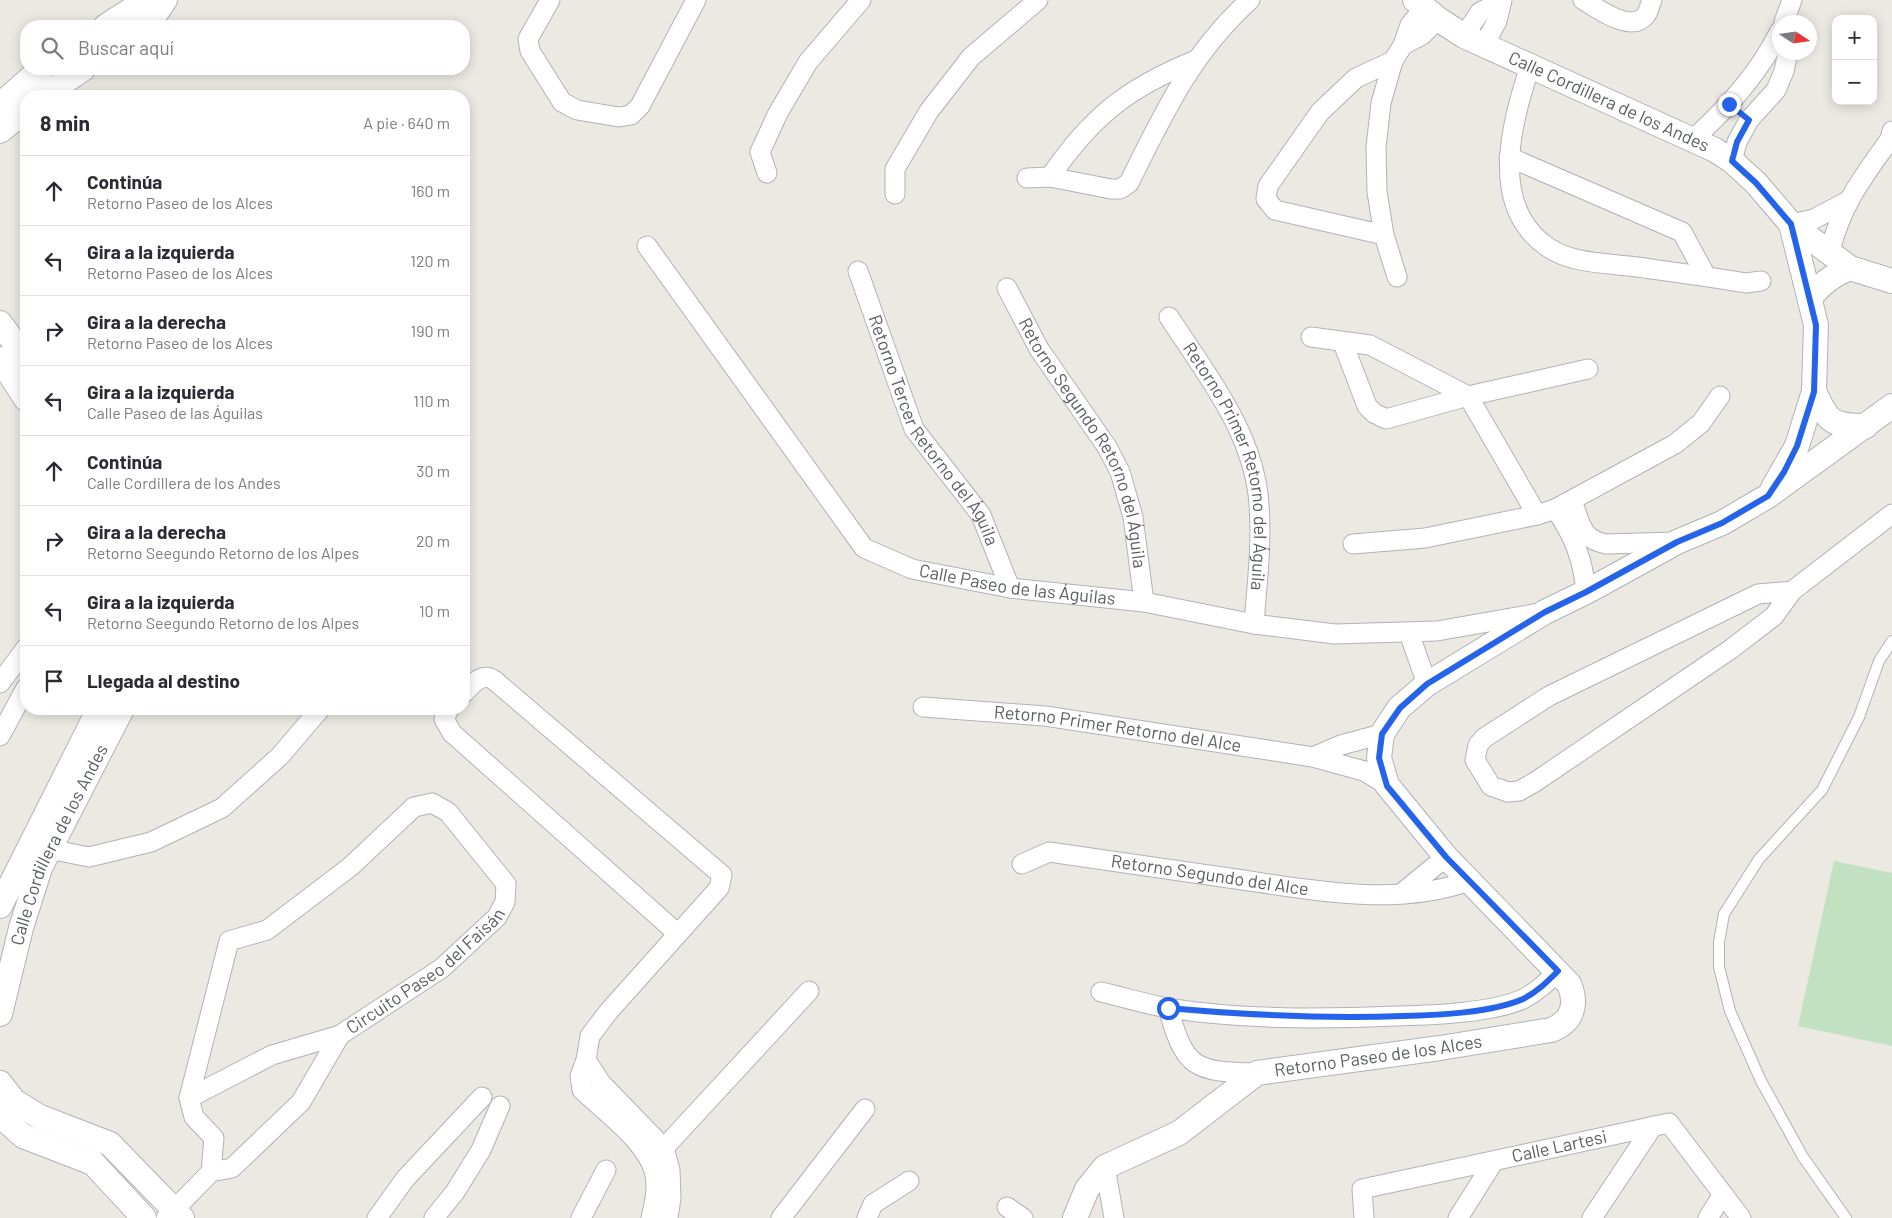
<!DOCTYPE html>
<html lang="es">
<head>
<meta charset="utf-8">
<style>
	:root { --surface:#fff; --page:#f2f2f3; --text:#2b2b33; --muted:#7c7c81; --line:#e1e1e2 }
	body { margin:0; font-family:Barlow,sans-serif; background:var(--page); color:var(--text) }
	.controls { position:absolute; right:15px; top:15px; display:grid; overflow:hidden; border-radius:10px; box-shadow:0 2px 12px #0003 }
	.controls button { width:45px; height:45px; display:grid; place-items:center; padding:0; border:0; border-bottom:1px solid var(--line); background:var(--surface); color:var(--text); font:25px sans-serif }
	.compass { position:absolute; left:1772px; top:15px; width:45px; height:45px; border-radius:50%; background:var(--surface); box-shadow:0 2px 12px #0003; rotate:102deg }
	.stop { position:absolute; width:15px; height:15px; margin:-11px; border:4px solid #2563eb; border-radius:50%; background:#fff }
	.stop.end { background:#2563eb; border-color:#fff; box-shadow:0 1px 5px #0008 }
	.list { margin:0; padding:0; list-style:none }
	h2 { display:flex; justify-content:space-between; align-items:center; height:65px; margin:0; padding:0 20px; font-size:21px }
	h2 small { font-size:16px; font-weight:400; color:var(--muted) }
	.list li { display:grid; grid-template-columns:32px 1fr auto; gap:15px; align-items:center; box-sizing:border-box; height:70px; padding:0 20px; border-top:1px solid var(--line) }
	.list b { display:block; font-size:19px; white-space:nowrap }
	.list p { margin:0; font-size:16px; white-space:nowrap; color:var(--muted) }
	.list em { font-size:16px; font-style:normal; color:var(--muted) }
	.icon { flex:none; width:28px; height:28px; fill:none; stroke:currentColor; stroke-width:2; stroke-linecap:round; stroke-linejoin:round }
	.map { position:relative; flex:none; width:1892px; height:1218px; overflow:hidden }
	.search { position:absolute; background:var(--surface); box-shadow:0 2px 12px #0003; left:20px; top:20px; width:450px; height:55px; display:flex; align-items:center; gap:12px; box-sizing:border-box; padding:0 18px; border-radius:20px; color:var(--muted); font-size:19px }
	.panel { position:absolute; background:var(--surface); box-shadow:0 2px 12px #0003; left:20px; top:90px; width:450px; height:625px; border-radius:20px }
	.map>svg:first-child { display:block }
	.green { fill:#c2e1c0 }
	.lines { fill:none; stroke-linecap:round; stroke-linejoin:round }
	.service-casing { stroke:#afb3b6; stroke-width:12 }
	.minor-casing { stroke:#afb3b6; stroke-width:21 }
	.tertiary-casing { stroke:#afb3b6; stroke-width:26 }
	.service { stroke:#fff; stroke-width:10 }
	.minor { stroke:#fff; stroke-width:19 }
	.tertiary { stroke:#fff; stroke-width:24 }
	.route { stroke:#2563eb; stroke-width:6 }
	.labels { text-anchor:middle; stroke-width:4; stroke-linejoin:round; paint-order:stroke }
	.street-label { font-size:18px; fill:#5a5e61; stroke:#fff }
</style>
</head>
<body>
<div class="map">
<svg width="1892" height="1218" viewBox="0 0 1892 1218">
	<rect width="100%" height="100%" fill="#ebe9e2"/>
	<path class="green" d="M1834,861l58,12v173l-94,-20z"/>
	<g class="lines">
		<g class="service-casing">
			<path id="service" d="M1846,1218l-43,-61 -42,-76 -31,-70 -11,-44v-25l5,-28 35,-55 63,-69 37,-73 20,-56 13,-20"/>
		</g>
		<g class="minor-casing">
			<g id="minor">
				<path d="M550,0l-22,39 2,12 32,51 15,8 42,7 12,-2 9,-9 56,-106"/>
				<path d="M1583,0c16,9 48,34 63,15 3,-4 4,-11 6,-15"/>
				<path d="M1784,22l8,-22"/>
				<path d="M1464,36l16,-24 21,-10"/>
				<path d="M1403,45l19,-10 16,-16"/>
				<path d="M1484,45l13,-24 5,-21"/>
				<path d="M1530,66c-18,56 -43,141 19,182 24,16 60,15 88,19 36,5 73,10 109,16l15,-2"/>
				<path d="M1693,139c35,-31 66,-66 87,-108"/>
				<path d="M1509,157l173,75 24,44"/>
				<path d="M1732,161l5,-19 12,-22 27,-30 8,-19 4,-19"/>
				<path d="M767,173l-7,-21 18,-39 30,-51 53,-62"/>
				<path d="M1050,177c41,-60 77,-89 146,-117"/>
				<path d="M1027,178l23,-1 61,12h9l9,-6c34,-69 63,-131 121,-183"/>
				<path d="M895,194v-25l34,-58 42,-54 67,-57"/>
				<path d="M1791,224l23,-5 32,-17"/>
				<path d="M1384,235l-109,-25 -9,-11 2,-13 52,-74 36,-34 37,-17"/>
				<path id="s1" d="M647,246l217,302 48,21 98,19 134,14 110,22 81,10 102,-3 102,-18"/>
				<path d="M1830,251c12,-48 32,-72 60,-112l2,-8"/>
				<path id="s2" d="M858,271l56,158 67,86 29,73"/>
				<path d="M1397,277l-13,-42 -7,-43 -1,-45 5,-44 12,-42 10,-16 7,-20 14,-17"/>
				<path id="s3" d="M1007,288l32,61 68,98 13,25 13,45 11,85"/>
				<path id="s4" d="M1169,317c37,57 86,117 90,188 3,40 -2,79 -5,119"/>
				<path d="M1311,337l59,8 98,51 69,119"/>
				<path d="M1343,343l24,63 7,7 12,6 82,-23 120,-27"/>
				<path d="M1572,501c9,22 8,38 34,43l70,-2"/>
				<path d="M1555,509c19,26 28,51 31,83"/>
				<path d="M1353,544l72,-6 112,-23 18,-6 120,-65 26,-21 19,-27"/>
				<path d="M1792,591l-34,3 -209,102 -65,42 -6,7 -3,15 16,26 17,6 11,-1 16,-9 196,-133 43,-33 18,-25 100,-77"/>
				<path d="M1409,633l18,51"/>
				<path d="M0,683l26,-35"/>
				<path d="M464,693c9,-9 17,-21 30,-13l228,195 -3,13 -110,123 -19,25 -4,24 -6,16 2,14c23,22 67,53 73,85 3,14 -1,29 -4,43"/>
				<path id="s5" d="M923,707l122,9 268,41 51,14 23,14"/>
				<path d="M449,709l-5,10 8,14 225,200"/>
				<path d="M0,736l26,-48"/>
				<path d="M1313,757l28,-12 41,-11"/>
				<path d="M49,849l40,8 62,-15 71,-34 58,-52 40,-47"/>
				<path id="s6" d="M1022,864l27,-12c60,9 120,17 180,26 77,11 164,30 240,3"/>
				<path d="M1402,893l44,-36"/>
				<path d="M1101,992c22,5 44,12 67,16 75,12 155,11 231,8 35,-1 92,-3 124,-17 14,-7 24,-17 35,-28"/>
				<path d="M1168,1008c17,60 25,64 89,65"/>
				<path d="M586,1060l15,23 63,65 6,22 1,28 -3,20"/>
				<path d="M189,1098l83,-43 68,-20"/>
				<path d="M664,1148l145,-157"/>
				<path d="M1105,1167l9,51"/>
				<path d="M1007,1207l16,11"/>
				<path id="s7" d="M166,1218l45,-46 21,-4 69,-66 39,-67 102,-67 55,-51 8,-15 1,-18 -58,-72 -16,-9 -18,4 -64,60 -83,63 -38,11 -40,157 5,19 20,21 -3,34"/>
				<path d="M377,1218l28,-39 77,-82"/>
				<path d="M434,1218l21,-26 26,-42 19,-44"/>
				<path d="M581,1218l25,-48"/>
				<path d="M781,1218l84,-109"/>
				<path d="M867,1218l6,-14 36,-23"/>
				<path id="s8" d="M1364,1218l-2,-29 307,-66 72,95"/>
				<path d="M1458,1218l36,-57"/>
				<path d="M1592,1218l61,-92"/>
				<path d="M1708,1218l15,-24"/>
			</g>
		</g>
		<g class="tertiary-casing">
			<g id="tertiary">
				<path id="s9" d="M1415,0l23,19 26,17 251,114 17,11 24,22 35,41 59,44 42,13"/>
				<path d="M106,26l28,-18 7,-8"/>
				<path d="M147,26l18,-26"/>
				<path d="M43,96l40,-27"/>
				<path d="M0,105l41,-36"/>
				<path d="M0,131l26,-21"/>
				<path d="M1810,298c12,-15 23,-23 40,-30"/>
				<path d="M0,323l26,36"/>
				<path d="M0,359l26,40"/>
				<path d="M1814,391c14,31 17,35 52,35"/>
				<path d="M1773,488l24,-42 17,-55 2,-66 -25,-101"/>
				<path d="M0,906l99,-197"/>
				<path id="s10" d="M0,1014l21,-86 19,-60 82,-159"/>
				<path d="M0,1083l14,18 26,16 70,27 72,74"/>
				<path d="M0,1115l23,21 70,27 51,55"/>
				<path id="s11" d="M1075,1218l12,-29 18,-22 74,-34 78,-60 183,-25 111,-18c21,-8 27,-25 18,-46l-123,-127 -59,-72 -8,-27 3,-24 17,-26 28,-24 118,-72 41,-20 91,-50 45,-19 46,-27 124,-90"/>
			</g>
		</g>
		<use href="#service" class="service"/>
		<use href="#minor" class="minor"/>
		<use href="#tertiary" class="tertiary"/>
	</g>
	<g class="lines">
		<path class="route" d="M1168,1008c78,7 156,11 235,8 35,-1 88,-3 120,-17 14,-7 24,-17 35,-28l-112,-114 -59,-71 -8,-28 3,-24 18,-26 27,-24 118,-72 41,-20 91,-50 45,-19 46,-27 16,-24 13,-26 17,-54 2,-67 -25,-101 -35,-41 -24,-22 5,-19 12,-22 -20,-16"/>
	</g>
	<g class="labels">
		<g class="street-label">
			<text dy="6" stroke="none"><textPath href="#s9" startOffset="220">Calle Cordillera de los Andes</textPath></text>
			<text dy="6" stroke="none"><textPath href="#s2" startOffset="178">Retorno Tercer Retorno del Águila</textPath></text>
			<text dy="6" stroke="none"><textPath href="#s3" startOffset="175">Retorno Segundo Retorno del Águila</textPath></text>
			<text dy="6" stroke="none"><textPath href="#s4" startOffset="165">Retorno Primer Retorno del Águila</textPath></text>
			<text dy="6" stroke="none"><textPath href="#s1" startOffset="531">Calle Paseo de las Águilas</textPath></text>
			<text dy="6" stroke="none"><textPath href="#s5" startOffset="196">Retorno Primer Retorno del Alce</textPath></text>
			<text dy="6" stroke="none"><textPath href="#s10" startOffset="180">Calle Cordillera de los Andes</textPath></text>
			<text dy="6" stroke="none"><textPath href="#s6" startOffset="192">Retorno Segundo del Alce</textPath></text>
			<text dy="6" stroke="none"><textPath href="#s7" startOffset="366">Circuito Paseo del Faisán</textPath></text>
			<text dy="6" stroke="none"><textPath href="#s11" startOffset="362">Retorno Paseo de los Alces</textPath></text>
			<text dy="6" stroke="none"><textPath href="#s8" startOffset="231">Calle Lartesi</textPath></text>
		</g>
	</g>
</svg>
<div class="controls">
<button>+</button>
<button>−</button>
</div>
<svg class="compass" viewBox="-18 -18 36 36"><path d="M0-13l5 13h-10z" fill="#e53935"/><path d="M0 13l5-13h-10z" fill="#7c7c81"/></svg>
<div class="stop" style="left:1168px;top:1008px"></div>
<div class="stop end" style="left:1729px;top:104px"></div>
<div class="search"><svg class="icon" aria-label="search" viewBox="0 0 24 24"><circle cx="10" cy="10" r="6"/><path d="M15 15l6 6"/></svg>Buscar aquí</div>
<section class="panel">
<h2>8 min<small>A pie · 640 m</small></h2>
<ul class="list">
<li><svg class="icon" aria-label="ahead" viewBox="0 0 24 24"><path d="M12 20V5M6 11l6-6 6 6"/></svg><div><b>Continúa</b><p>Retorno Paseo de los Alces</p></div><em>160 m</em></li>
<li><svg class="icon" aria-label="left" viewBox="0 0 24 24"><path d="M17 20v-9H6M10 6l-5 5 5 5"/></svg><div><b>Gira a la izquierda</b><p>Retorno Paseo de los Alces</p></div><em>120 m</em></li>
<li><svg class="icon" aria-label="right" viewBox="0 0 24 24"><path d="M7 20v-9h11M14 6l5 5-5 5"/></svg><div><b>Gira a la derecha</b><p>Retorno Paseo de los Alces</p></div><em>190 m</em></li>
<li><svg class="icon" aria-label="left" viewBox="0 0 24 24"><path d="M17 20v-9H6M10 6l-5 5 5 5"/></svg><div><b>Gira a la izquierda</b><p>Calle Paseo de las Águilas</p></div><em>110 m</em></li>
<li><svg class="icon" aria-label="ahead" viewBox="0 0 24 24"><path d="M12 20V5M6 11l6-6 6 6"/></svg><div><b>Continúa</b><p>Calle Cordillera de los Andes</p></div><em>30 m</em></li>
<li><svg class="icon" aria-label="right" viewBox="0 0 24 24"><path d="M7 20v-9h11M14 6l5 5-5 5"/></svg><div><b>Gira a la derecha</b><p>Retorno Seegundo Retorno de los Alpes</p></div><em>20 m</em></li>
<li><svg class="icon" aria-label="left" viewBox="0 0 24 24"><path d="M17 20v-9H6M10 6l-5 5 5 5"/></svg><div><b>Gira a la izquierda</b><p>Retorno Seegundo Retorno de los Alpes</p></div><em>10 m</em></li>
<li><svg class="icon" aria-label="arrive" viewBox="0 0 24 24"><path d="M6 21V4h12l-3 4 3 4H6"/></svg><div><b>Llegada al destino</b></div></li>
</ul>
</section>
</div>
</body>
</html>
